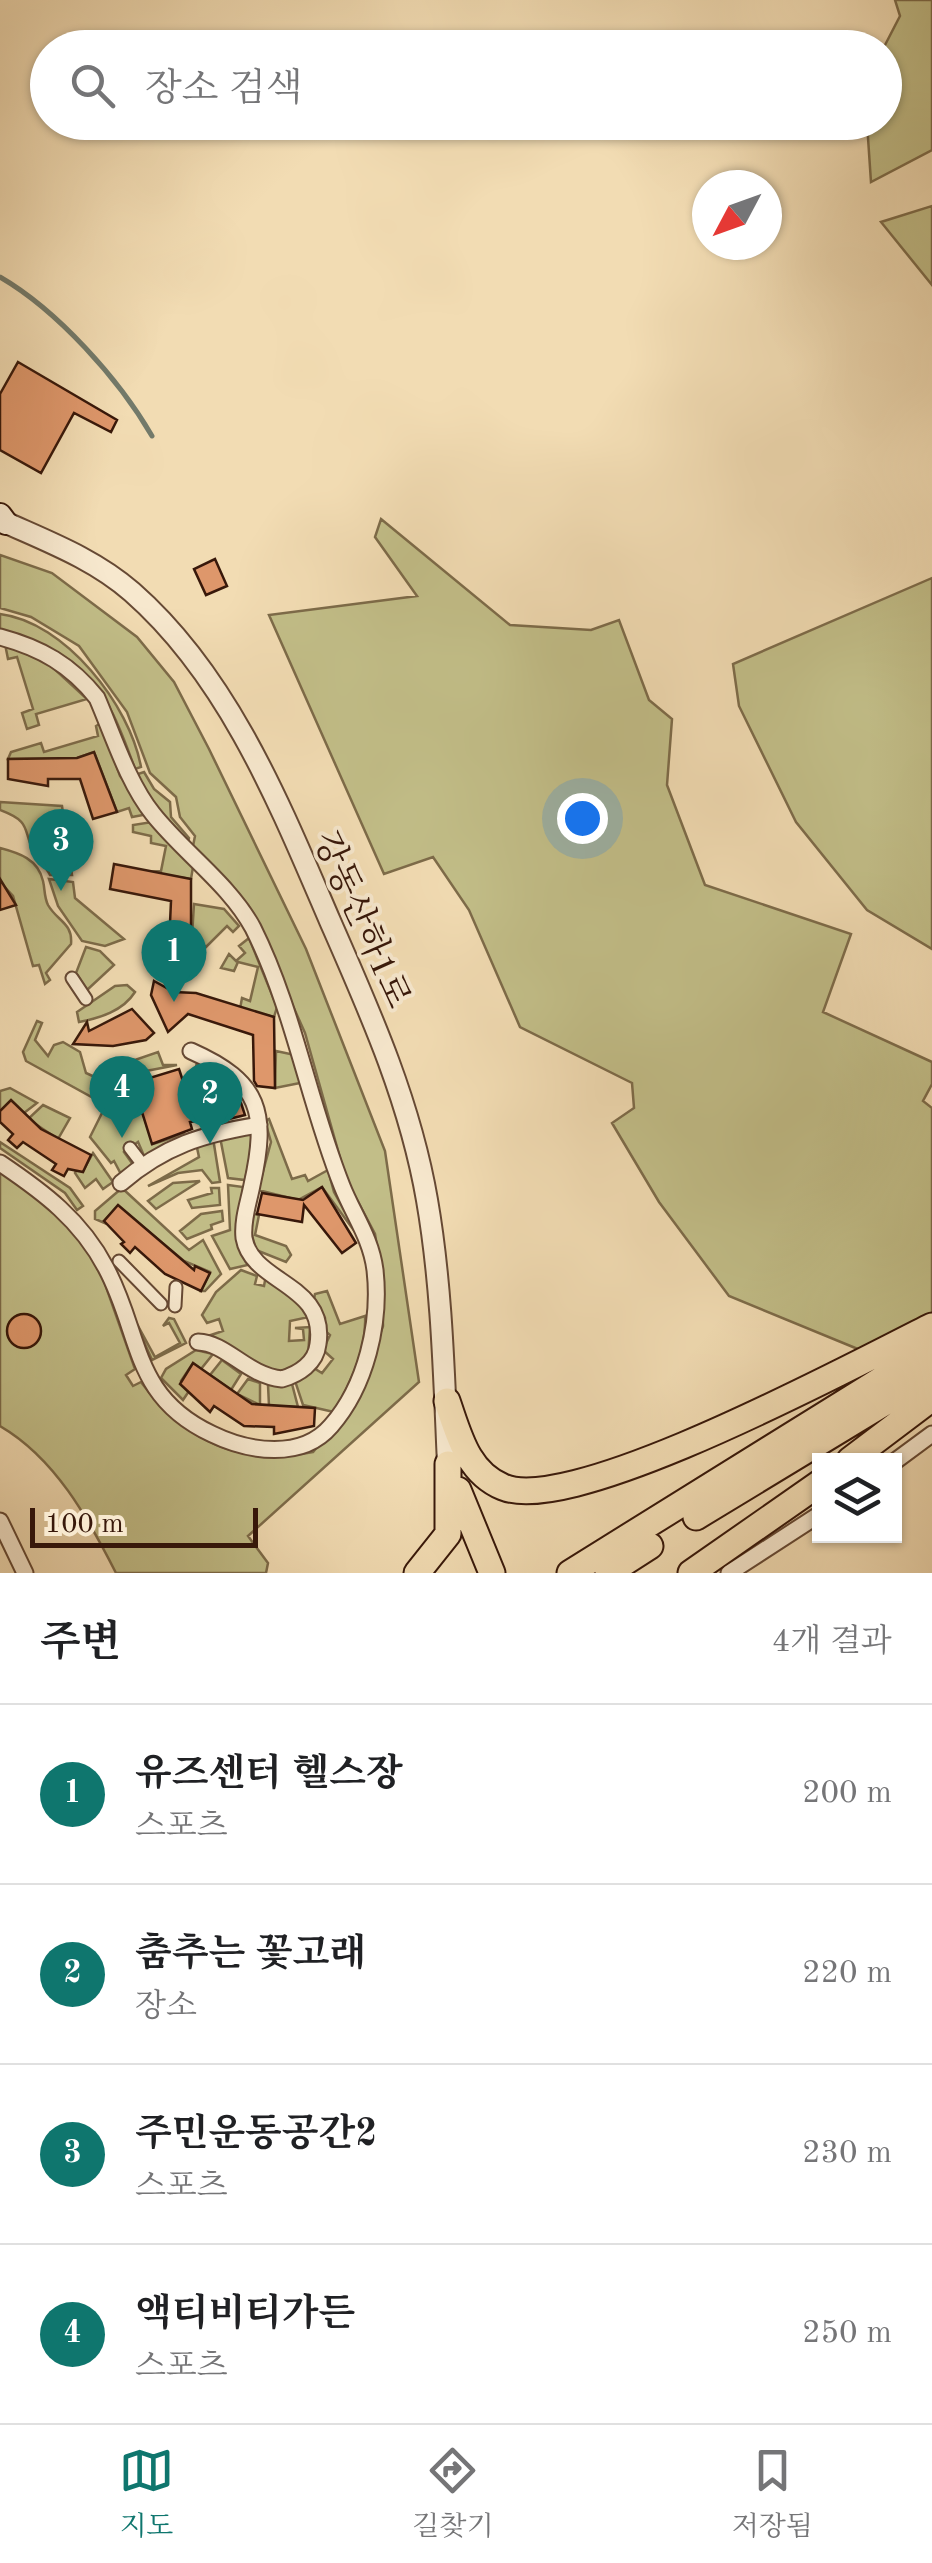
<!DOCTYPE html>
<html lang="ko">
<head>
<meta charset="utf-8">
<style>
	:root { --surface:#fff; --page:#f2f2f2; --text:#202124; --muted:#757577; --line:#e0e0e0; --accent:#0f766e }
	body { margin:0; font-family:"Old Standard TT","Noto Serif KR",serif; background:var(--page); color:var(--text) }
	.controls { position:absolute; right:30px; bottom:30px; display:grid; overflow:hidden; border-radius:0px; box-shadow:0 2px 8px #0004 }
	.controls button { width:90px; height:90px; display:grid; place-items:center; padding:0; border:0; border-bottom:2px solid var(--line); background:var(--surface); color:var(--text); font:50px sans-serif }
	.compass { position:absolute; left:692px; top:170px; width:90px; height:90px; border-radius:50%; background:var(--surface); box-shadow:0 2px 8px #0004; rotate:229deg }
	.scale { position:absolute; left:30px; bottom:25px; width:228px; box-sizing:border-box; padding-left:10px; border:5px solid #38180a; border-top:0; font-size:28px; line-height:35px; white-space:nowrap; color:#38180a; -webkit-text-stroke:8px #f7e8ce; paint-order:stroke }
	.you { position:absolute; left:582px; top:818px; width:35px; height:35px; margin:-25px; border:8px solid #fff; border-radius:50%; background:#1a73e8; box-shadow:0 0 0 15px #1a73e833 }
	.badge { display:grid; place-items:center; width:65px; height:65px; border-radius:50%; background:var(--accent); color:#fff; font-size:32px; font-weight:700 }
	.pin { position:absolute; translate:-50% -82px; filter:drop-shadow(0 2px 5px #0008) }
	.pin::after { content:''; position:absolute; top:52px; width:35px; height:30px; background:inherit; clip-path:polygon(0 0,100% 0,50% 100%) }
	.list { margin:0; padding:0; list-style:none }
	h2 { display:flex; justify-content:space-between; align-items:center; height:130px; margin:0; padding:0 40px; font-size:42px }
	h2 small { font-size:32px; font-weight:400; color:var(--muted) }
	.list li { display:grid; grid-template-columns:65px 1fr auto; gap:30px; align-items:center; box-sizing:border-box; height:180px; padding:0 40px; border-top:2px solid var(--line) }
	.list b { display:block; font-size:38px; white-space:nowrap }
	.list p { margin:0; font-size:32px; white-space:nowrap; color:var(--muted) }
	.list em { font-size:32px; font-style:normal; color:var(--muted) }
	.icon { flex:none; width:55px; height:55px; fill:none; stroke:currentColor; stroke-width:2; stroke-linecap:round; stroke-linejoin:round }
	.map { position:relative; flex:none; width:932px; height:1573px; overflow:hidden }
	.search { position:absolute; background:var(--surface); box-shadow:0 2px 8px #0004; left:30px; right:30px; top:30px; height:110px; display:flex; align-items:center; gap:25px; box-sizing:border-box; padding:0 35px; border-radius:55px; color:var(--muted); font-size:38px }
	.sheet { height:850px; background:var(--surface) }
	nav { display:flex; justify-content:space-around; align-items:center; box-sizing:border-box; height:140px; border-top:2px solid var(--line); background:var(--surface); font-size:28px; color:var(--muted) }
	nav a { display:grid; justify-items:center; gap:5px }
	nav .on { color:var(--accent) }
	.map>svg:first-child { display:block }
	.green { fill:#c2be88; stroke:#7d6b49; stroke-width:2.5 }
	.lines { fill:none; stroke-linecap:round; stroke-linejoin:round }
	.stream { stroke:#737a6a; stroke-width:5 }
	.building { fill:#de976b; stroke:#38180a; stroke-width:2.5 }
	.pedestrian-casing { stroke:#664934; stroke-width:15 }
	.minor-casing { stroke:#664934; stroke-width:19 }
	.tertiary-casing { stroke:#664934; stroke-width:24 }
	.secondary-casing { stroke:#38180a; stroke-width:26 }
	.trunk-casing { stroke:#38180a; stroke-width:29 }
	.pedestrian { stroke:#f7e8ce; stroke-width:11 }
	.minor { stroke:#f7e8ce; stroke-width:15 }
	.tertiary { stroke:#f7e8ce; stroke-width:20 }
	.secondary { stroke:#f7e8ce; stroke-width:22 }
	.trunk { stroke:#f2dcb3; stroke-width:25 }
	.labels { text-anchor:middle; stroke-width:8; stroke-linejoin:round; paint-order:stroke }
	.street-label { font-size:35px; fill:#38180a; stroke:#f7e8ce }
</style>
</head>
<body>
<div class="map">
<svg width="932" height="1573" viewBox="0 0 932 1573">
	<rect width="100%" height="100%" fill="#f2dcb3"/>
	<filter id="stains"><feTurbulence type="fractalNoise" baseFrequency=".002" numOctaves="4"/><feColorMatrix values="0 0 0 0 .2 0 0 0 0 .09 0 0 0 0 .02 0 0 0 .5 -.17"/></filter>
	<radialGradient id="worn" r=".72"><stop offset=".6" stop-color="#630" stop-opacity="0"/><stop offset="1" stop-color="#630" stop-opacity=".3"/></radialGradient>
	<path class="green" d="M895,0h37v150l-61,32 -4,-59 17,-1v-75l16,-31z
		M932,206v79l-51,-63z
		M381,519l129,106 81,5 28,-10 30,80 23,19 -5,66 38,100 146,49 -28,78 109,50v22l-9,17 9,7v212l-62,34 -141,-58 -70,-94 -47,-79 22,-15 -2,-25 -112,-56 -51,-117 -36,-53 -49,17 -115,-259 148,-19 -42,-59z
		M0,555l52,18 85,64 37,45 35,67 97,200 79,202 34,231 -171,154 20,27 -2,10h-150c-28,-55 -61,-115 -116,-147v-254l56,37 43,58 36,102 -9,6 7,11 8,-4c44,60 99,84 172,70l46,-57 24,-69 -1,-48 -7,-44 -29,-55 -41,-146 -57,-128 -56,-54 3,-15 -15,-19 -4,-20 -26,-24 -23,-61 -48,-66 -48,-29 -31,-9z
		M932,578v371l-65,-39 -71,-88 -57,-116 -6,-42z
		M0,614c65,8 130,91 141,153l-6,2c-30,-84 -47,-113 -135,-139z
		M5,644l44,20 38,35 -51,15 3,11 -12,4 -5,-16 11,-4 -16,-52 -9,2z
		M101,723l19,53 23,30v9l-11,2 -3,-9 -12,4 -23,-60 -17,6 -69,1 3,-7 30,-9 3,9 54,-16 -2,-10z
		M144,772l10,17 16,13 1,15 18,21 -2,8 -35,-36 -17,-35z
		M0,802l62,4 10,69h-22c-4,-8 -10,-13 -15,-21 -14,-25 -1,-31 -35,-44z
		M152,822l41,45 -2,12 -47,-7 17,-1 5,-25 -15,-3v-7l-18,-4v-7z
		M0,848c19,5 38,11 43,33 2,8 1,16 5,24 9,16 25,18 23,39l-25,29 4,7 -5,4 -6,-19 -6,1 -20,-70 -13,-14z
		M49,879l24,3 2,16 49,41 -19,7 -23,-5 -24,-35z
		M194,904l30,5 15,17 -6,6 -6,-6 -21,21 -14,-11z
		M249,938l28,69 -3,10 -34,-8 2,-11 8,3 8,-34 -20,-5 -4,9 -13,-3 8,-14 7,7 9,-8 -6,-7z
		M86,947l14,4 14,14 -27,25 -11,-17z
		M127,985l8,7c-12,19 -35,26 -56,30l-2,-10 38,-26z
		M37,1021l5,2 -7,17 13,16 6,-11 9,-3 17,10 6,21 20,9 -9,18 -71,-39 -3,-9z
		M276,1051l19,4 5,28 -25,5z
		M158,1052l5,13h14l-62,12 8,-19 12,2z
		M198,1061l30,12 11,19 -35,10c-11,-9 -12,-29 -6,-41z
		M115,1087l5,17 23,10 10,30 32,-10 -40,24 -7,-16 -14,10 10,14 -12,10 -8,-15 -3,2 -21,-26z
		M10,1088l27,15 -13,10 -24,-2v-20z
		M43,1105l27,13 -12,21 -30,-20z
		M269,1119l23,60 13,-4 3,6 20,-11 6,22 27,48 -39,-53 -24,13 -40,-10 13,-48 -6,-21z
		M249,1132l5,5 -9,43 -17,-2 -8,-41z
		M213,1138l7,44 -8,1 -10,-13 -24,3 -30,13 51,-29 -3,-14z
		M0,1142l70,46 13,18 -6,4 -12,-17 -65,-45z
		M93,1153l20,29 -10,7 -7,-10 -11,9 -10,-15 2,-4 6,2z
		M200,1181l-44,28 -8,-8 25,-18z
		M228,1185l15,2 -6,49 15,28 -22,5 -18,-33 18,-6z
		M122,1188l67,62 14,-10 18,34 -16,17h-4l9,-19 -26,-11 -66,-55 -14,15 3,3 -12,-5v-8z
		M211,1188h8l1,17 -28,3 -4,-8 24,-7z
		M222,1211l1,10 -12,4 1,4 -25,10 -7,-8 21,-17z
		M254,1214l5,1 -4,20 31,11 5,9 -5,7 -30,-12 -6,-22z
		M241,1270l16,6 -2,8 9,2 2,-11 36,31 7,11 -19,4 -1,20 15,-1 -1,-11 -8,-1 15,-1 -2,29c-6,4 -14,12 -21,15 -22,8 -58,-24 -76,-36l12,-4 -4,-12 -12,4 -5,-8 14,-23z
		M327,1291l13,33 25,-8c2,33 -15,68 -31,96l-31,-7 -8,-24 17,-14 10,6 11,-14 -10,-9 7,-15 -7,-6 2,-11 -12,-14 2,-10z
		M131,1313l24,44 25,-14 -11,-20 -6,3 6,-8 5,1 12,24 -34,17z
		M196,1350l17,4 -12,15 -8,-6 -12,18 8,10 -6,9 -22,-22 5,-9z
		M222,1360l19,14 -10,16 -21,-15z
		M248,1379l12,4v22l-23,-11z
		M292,1384l6,23 -29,-1 -1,-21z"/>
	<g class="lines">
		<path class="stream" d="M0,277c57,33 119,102 152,159"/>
	</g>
	<path class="building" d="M18,362l99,58 -6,12 -37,-19 -33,60 -41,-23v-56z
		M215,559l12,27 -21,9 -12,-26z
		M94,752l23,60 -24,7 -13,-40h-32v7l-40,-7v-20l69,-1z
		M114,864l77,15v68l-22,-2 2,-44 -61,-12z
		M0,879l16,26 -16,5z
		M154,981l20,11 22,1 78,24 1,71 -18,-2 -3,-5 -1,-46 -65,-21 -20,18 -17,-37z
		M132,1009l22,24 -8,7 -33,6 -40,-2 14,-22 2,9z
		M179,1069l17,52 -6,1 2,7 -40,15 -19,-61z
		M11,1100l30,29 50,26 -8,17 -15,-3 -4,7 -12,-6 4,-6 -33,-22 -6,6 -9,-8 5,-6 -13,-12v-11z
		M241,1103l4,12 -16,4 -3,-12z
		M322,1187l34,56 -14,10 -38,-48 -2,17 -45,-8 5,-21 41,7z
		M118,1205l76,65 1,-4 15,7 -9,18 -36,-17 -30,-27 -5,6 -9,-9 3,-2 -20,-21z
		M7 1331a17 17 0 1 1 34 0a17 17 0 1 1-34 0Z
		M193,1363l59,41 63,4 -1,18 -40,8v-7l-30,-1 -30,-20 -4,6 -30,-28z"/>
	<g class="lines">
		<g class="pedestrian-casing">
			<path id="pedestrian" d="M72,978l14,21
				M130,1148l13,17
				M119,1261l42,43
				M175,1306l1,-19"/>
		</g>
		<g class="minor-casing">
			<path id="minor" d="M0,637c41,11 71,28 97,61 16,37 31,85 56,116 30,38 77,71 100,114 41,82 55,173 89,258 11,28 29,52 33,84 6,53 -9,116 -44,156 -29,34 -82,26 -119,8 -81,-38 -70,-99 -106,-166 -25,-48 -63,-76 -106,-105
				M191,1051c70,31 77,62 61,134 -3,16 -10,35 -8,53 8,46 83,45 74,106 -2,19 -19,30 -36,35 -36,-4 -55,-36 -84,-37
				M121,1183c43,-37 82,-49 138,-58
				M894,1462l38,-28
				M0,1521l25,52
				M729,1573l91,-59"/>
		</g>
		<g class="tertiary-casing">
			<path id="tertiary" d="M0,520c46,21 93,38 132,72 97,85 148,213 198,329 40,91 80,180 97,279 15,86 17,177 21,264"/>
		</g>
		<g class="secondary-casing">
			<path id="secondary" d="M0,515l6,8"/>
		</g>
		<g class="trunk-casing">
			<path id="trunk" d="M447,1401c12,34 20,71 56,86 70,30 354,-124 429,-161
				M850,1460l82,-62
				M458,1490l34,83
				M696,1517l236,-143
				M417,1573l31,-39v-70
				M570,1573l362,-225
				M608,1573l42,-27
				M691,1573l129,-90"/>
		</g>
		<use href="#pedestrian" class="pedestrian"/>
		<use href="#minor" class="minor"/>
		<use href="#tertiary" class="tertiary"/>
		<use href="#secondary" class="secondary"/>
		<use href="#trunk" class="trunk"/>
	</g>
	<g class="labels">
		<g class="street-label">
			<text transform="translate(363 919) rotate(66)" y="12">강동산하1로</text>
		</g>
	</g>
	<rect width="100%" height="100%" filter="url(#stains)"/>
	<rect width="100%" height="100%" fill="url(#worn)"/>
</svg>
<div class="controls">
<button><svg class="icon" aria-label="layers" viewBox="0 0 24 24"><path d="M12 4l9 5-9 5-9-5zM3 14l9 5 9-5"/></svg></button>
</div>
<svg class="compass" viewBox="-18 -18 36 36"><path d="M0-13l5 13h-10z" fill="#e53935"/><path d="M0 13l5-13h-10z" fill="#757577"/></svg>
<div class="scale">100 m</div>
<div class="you"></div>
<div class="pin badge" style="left:174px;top:1002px">1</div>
<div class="pin badge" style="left:210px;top:1144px">2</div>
<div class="pin badge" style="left:61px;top:891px">3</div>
<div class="pin badge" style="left:122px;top:1138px">4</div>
<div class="search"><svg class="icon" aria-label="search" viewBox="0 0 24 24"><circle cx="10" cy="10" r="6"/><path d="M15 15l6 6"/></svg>장소 검색</div>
</div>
<section class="sheet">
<h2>주변<small>4개 결과</small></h2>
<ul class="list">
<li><span class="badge">1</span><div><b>유즈센터 헬스장</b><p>스포츠</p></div><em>200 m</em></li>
<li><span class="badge">2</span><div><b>춤추는 꽃고래</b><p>장소</p></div><em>220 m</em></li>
<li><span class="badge">3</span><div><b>주민운동공간2</b><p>스포츠</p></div><em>230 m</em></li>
<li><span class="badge">4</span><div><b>액티비티가든</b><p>스포츠</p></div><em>250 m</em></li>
</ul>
</section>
<nav>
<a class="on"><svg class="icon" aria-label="map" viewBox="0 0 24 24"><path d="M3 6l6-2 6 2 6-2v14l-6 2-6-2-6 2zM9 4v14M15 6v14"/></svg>지도</a>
<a><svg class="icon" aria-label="directions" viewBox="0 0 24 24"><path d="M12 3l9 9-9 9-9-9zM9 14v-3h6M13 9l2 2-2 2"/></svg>길찾기</a>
<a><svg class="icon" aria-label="saved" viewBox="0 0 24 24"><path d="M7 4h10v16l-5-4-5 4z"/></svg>저장됨</a>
</nav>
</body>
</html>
